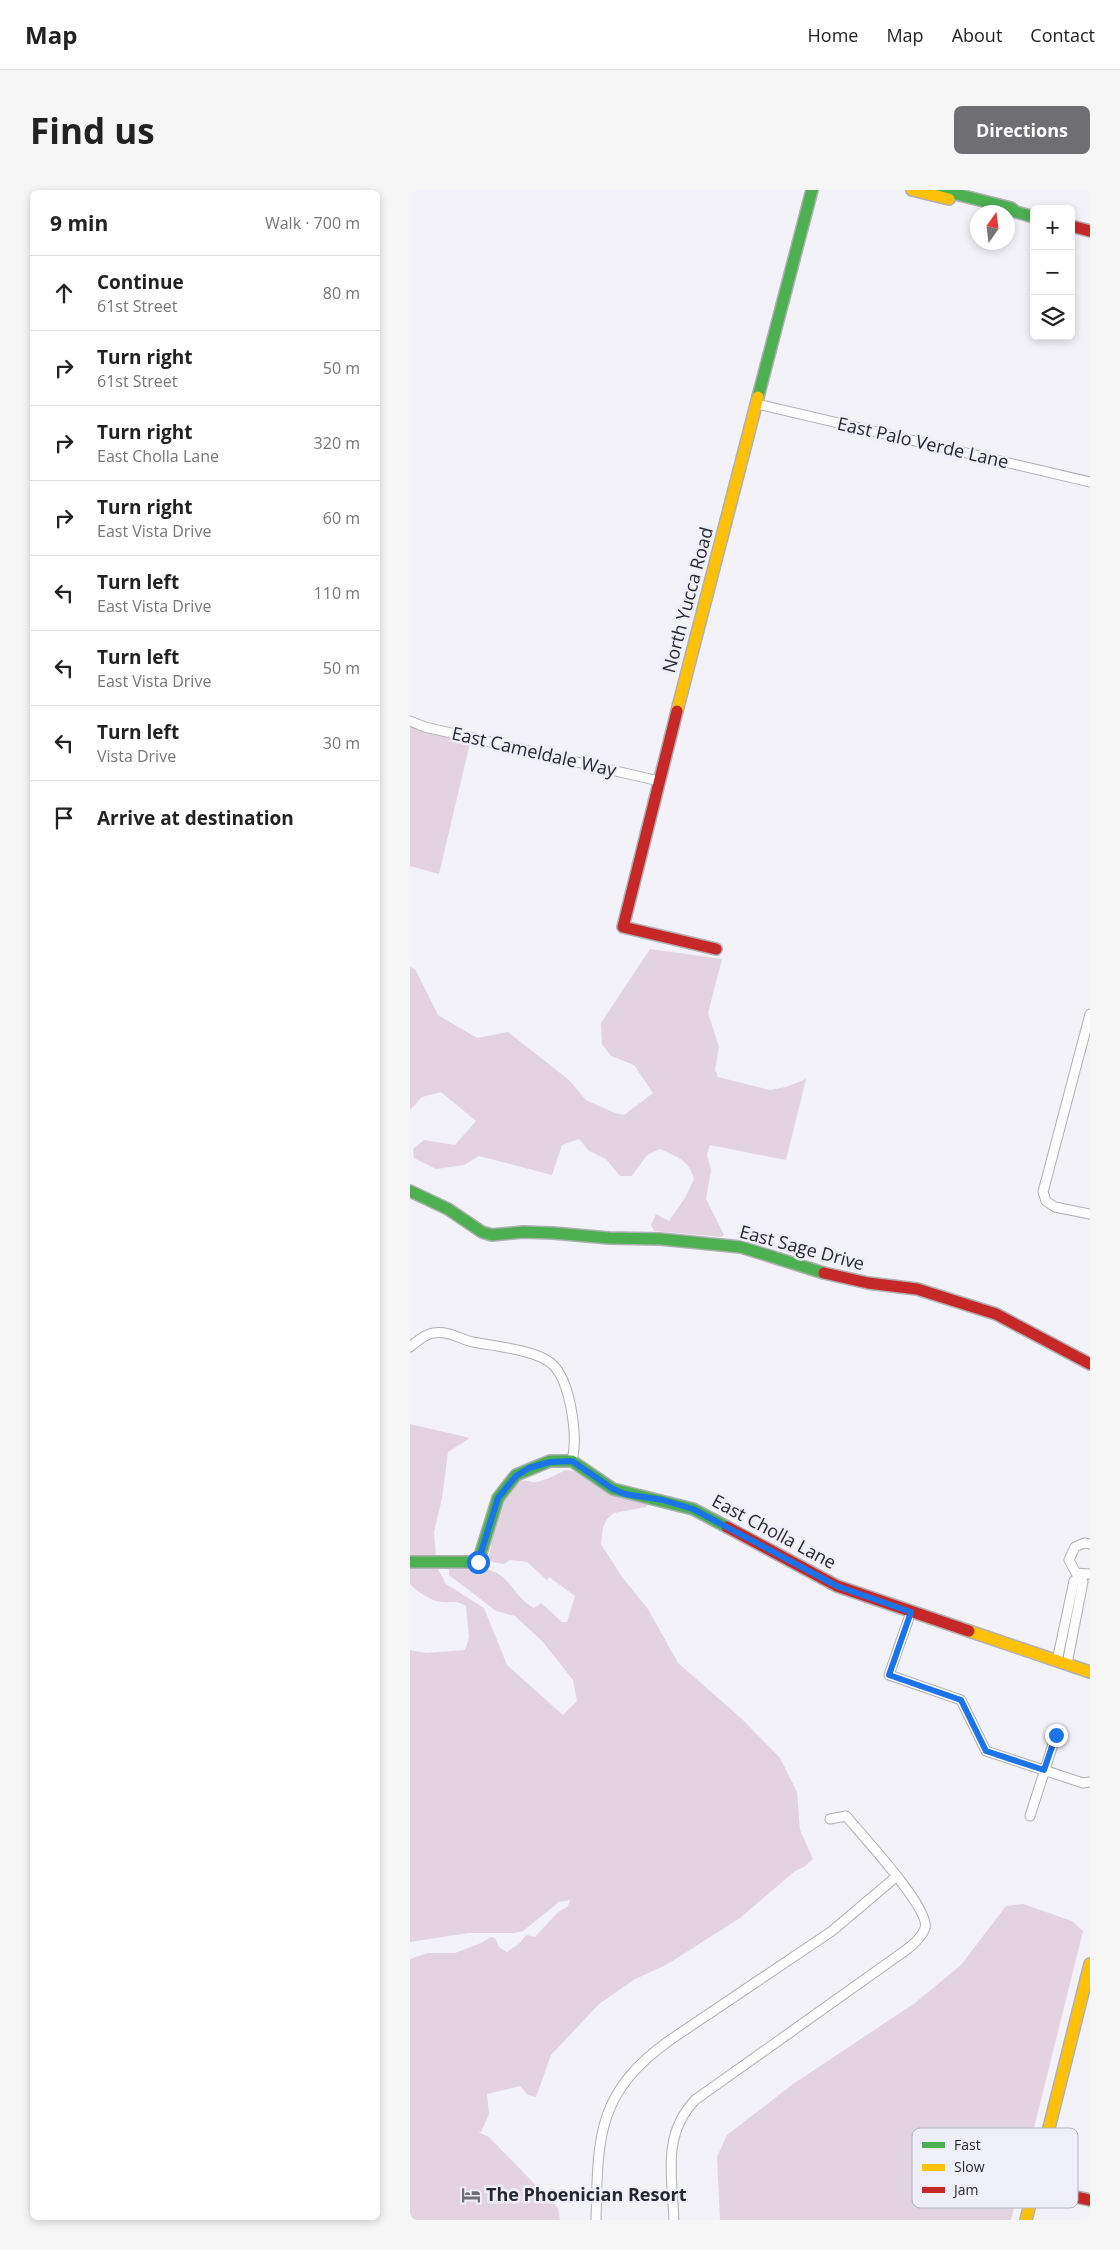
<!DOCTYPE html>
<html lang="en">
<head>
<meta charset="utf-8">
<style>
	:root { --surface:#fff; --page:#f6f6f6; --text:#222; --muted:#767676; --line:#e0e0e0; --accent:#6e6e73 }
	body { margin:0; font-family:"Open Sans",sans-serif; background:var(--page); color:var(--text) }
	.controls { position:absolute; right:15px; top:15px; display:grid; overflow:hidden; border-radius:8px; box-shadow:0 2px 8px #0003 }
	.controls button { width:45px; height:45px; display:grid; place-items:center; padding:0; border:0; border-bottom:1px solid var(--line); background:var(--surface); color:var(--text); font:25px sans-serif }
	.compass { position:absolute; left:560px; top:15px; width:45px; height:45px; border-radius:50%; background:var(--surface); box-shadow:0 2px 8px #0003; rotate:14deg }
	.stop { position:absolute; width:15px; height:15px; margin:-11px; border:4px solid #1a73e8; border-radius:50%; background:#fff }
	.stop.end { background:#1a73e8; border-color:#fff; box-shadow:0 1px 5px #0008 }
	.list { margin:0; padding:0; list-style:none }
	h2 { display:flex; justify-content:space-between; align-items:center; height:65px; margin:0; padding:0 20px; font-size:21px }
	h2 small { font-size:16px; font-weight:400; color:var(--muted) }
	.list li { display:grid; grid-template-columns:32px 1fr auto; gap:15px; align-items:center; box-sizing:border-box; height:75px; padding:0 20px; border-top:1px solid var(--line) }
	.list b { display:block; font-size:19px; white-space:nowrap }
	.list p { margin:0; font-size:16px; white-space:nowrap; color:var(--muted) }
	.list em { font-size:16px; font-style:normal; color:var(--muted) }
	.icon { flex:none; width:28px; height:28px; fill:none; stroke:currentColor; stroke-width:2; stroke-linecap:round; stroke-linejoin:round }
	.map { position:relative; flex:none; width:680px; height:2030px; overflow:hidden; border-radius:8px }
	header { display:flex; align-items:center; gap:30px; box-sizing:border-box; height:70px; padding:0 25px; background:var(--surface); border-bottom:1px solid var(--line) }
	header strong { font-size:24px }
	nav { display:flex; gap:28px; margin-inline-start:auto; font-size:18px }
	.intro { display:flex; align-items:center; justify-content:space-between; box-sizing:border-box; height:120px; padding:0 30px }
	h1 { margin:0; font-size:35px }
	.button { padding:12px 22px; border-radius:8px; background:var(--accent); color:#fff; font-size:18px; font-weight:700 }
	main { display:flex; gap:30px; padding:0 30px }
	aside { flex:1; background:var(--surface); border-radius:8px; box-shadow:0 2px 8px #0003 }
	.map>svg:first-child { display:block }
	.green { fill:#e3d3e0 }
	.lines { fill:none; stroke-linecap:round; stroke-linejoin:round }
	.street-casing { stroke:#afafb4; stroke-width:11 }
	.fast-casing { stroke:#afafb4; stroke-width:14 }
	.slow-casing { stroke:#afafb4; stroke-width:14 }
	.jam-casing { stroke:#afafb4; stroke-width:14 }
	.street { stroke:#fdfdfe; stroke-width:9 }
	.fast { stroke:#4caf50; stroke-width:11 }
	.slow { stroke:#ffc107; stroke-width:11 }
	.jam { stroke:#c62828; stroke-width:11 }
	.route { stroke:#1a73e8; stroke-width:6 }
	.labels { text-anchor:middle; stroke-width:5; stroke-linejoin:round; paint-order:stroke }
	.street-label { font-size:18px; fill:#27272c; stroke:#efeffb }
	.poi-label { font-size:18px; font-weight:bold; fill:#27272c; stroke:#efeffb; text-anchor:start }
	.key { fill:#efeffb; stroke:#b3b3bd; stroke-width:1 }
	.key-label { font-size:14px; fill:#27272c }
</style>
</head>
<body>
<header>
<strong>Map</strong>
<nav><a>Home</a><a>Map</a><a>About</a><a>Contact</a></nav>
</header>
<div class="intro"><h1>Find us</h1><a class="button">Directions</a></div>
<main>
<aside>
<h2>9 min<small>Walk · 700 m</small></h2>
<ul class="list">
<li><svg class="icon" aria-label="ahead" viewBox="0 0 24 24"><path d="M12 20V5M6 11l6-6 6 6"/></svg><div><b>Continue</b><p>61st Street</p></div><em>80 m</em></li>
<li><svg class="icon" aria-label="right" viewBox="0 0 24 24"><path d="M7 20v-9h11M14 6l5 5-5 5"/></svg><div><b>Turn right</b><p>61st Street</p></div><em>50 m</em></li>
<li><svg class="icon" aria-label="right" viewBox="0 0 24 24"><path d="M7 20v-9h11M14 6l5 5-5 5"/></svg><div><b>Turn right</b><p>East Cholla Lane</p></div><em>320 m</em></li>
<li><svg class="icon" aria-label="right" viewBox="0 0 24 24"><path d="M7 20v-9h11M14 6l5 5-5 5"/></svg><div><b>Turn right</b><p>East Vista Drive</p></div><em>60 m</em></li>
<li><svg class="icon" aria-label="left" viewBox="0 0 24 24"><path d="M17 20v-9H6M10 6l-5 5 5 5"/></svg><div><b>Turn left</b><p>East Vista Drive</p></div><em>110 m</em></li>
<li><svg class="icon" aria-label="left" viewBox="0 0 24 24"><path d="M17 20v-9H6M10 6l-5 5 5 5"/></svg><div><b>Turn left</b><p>East Vista Drive</p></div><em>50 m</em></li>
<li><svg class="icon" aria-label="left" viewBox="0 0 24 24"><path d="M17 20v-9H6M10 6l-5 5 5 5"/></svg><div><b>Turn left</b><p>Vista Drive</p></div><em>30 m</em></li>
<li><svg class="icon" aria-label="arrive" viewBox="0 0 24 24"><path d="M6 21V4h12l-3 4 3 4H6"/></svg><div><b>Arrive at destination</b></div></li>
</ul>
</aside>
<div class="map">
<svg width="680" height="2030" viewBox="0 0 680 2030">
	<rect width="100%" height="100%" fill="#f2f2f8"/>
	<path class="green" d="M0,535l60,18 -31,131 -29,-8z
		M240,759l72,10 -14,54 11,34 -4,23 3,7 52,13 16,-3 20,-8 -20,81 -76,-15 -3,10 4,15 -5,29 18,36 -3,2 -67,-6 -3,-6 5,-11 13,7 16,-23 9,-19c-5,-19 -18,-23 -34,-30l-13,6 -15,21h-12l-14,-17 -17,-8 -10,-12 -17,6 -10,30 -73,-19 -15,9 -28,4 -22,-11 -1,-9 11,-9 31,5 21,-24 -35,-29 -19,5 -12,13v-143l5,2 23,46 39,23 31,-6 61,48 17,20 29,13 9,2 29,-22 -19,-28 -23,-9 -9,-12 -1,-21z
		M0,1234l60,14 -22,14 -6,46 -8,34 2,24 -26,-1z
		M156,1280c19,2 19,10 34,18 16,9 32,13 49,15l-3,4 -32,6 -7,6 -4,8 -2,17 21,33 26,32 30,54 64,56 38,39 17,34 3,38 13,29 -9,8 -9,4 -55,47 -74,47 -31,14 -36,25 -48,51 -15,42 -8,-2 -8,-9 -33,8 2,20 -8,18h-3l11,5 69,71 2,12h-150v-261l18,-6h27l26,-10 10,-6 4,1 4,9 8,5 13,-9 6,-8 9,2 23,-25 10,-6 2,-6 -11,2 -36,29 -9,2h-46l-58,9v-292l16,3 39,-3 4,-12 -3,-32c-11,-6 -12,-3 -24,-4 -9,0 -26,-11 -32,-18v-16l28,1 8,15 38,24 23,57 56,50 14,-14 -4,-21 -30,-38 -28,-26 -19,-5 -47,-36v-7c16,0 37,-3 51,7 13,9 19,26 34,33l7,-5 21,19h5l8,-26 -26,-19 -2,3 -20,-18 -17,-2 -6,4 -16,-3c5,-23 8,-66 30,-79 7,-4 12,1 19,0 10,-2 20,-8 29,-12z
		M613,1714l49,17 11,10 -72,289h-291l-3,-63 10,-22 66,-51 122,-81 46,-38 45,-59z"/>
	<g class="lines">
		<g class="street-casing">
			<path id="street" d="M347,214l333,78
				M0,531l15,6 234,54
				M680,824l-47,178 3,9 9,6 35,7
				M0,1157c6,-5 15,-13 23,-14 16,-3 26,6 40,9 21,4 62,8 78,21 20,17 27,74 21,98
				M680,1354l-6,-1 -9,4 -6,13 7,13 14,1
				M501,1422l-22,63 72,25 25,51 97,32 7,-1
				M647,1471l17,-80 7,-6 2,7 -16,82
				M620,1626l26,-81
				M186,2030c2,-83 0,-127 74,-180l162,-109 65,-55
				M264,2030c-2,-44 -12,-85 21,-120l197,-140c11,-8 28,-18 33,-32 6,-19 -64,-94 -79,-112l-16,3"/>
		</g>
		<g class="fast-casing">
			<path id="fast" d="M530,0l71,18 5,4 18,5
				M348,207l54,-207
				M0,1001l38,18 34,23 10,3 31,-3 30,1 56,5 51,1 81,8 83,26
				M0,1372h68l20,-64 18,-23 34,-14h22l41,28 80,20 34,18"/>
		</g>
		<g class="slow-casing">
			<path id="slow" d="M502,0l37,9
				M267,521l81,-314
				M559,1441l121,41
				M616,2030l64,-256"/>
		</g>
		<g class="jam-casing">
			<path id="jam" d="M661,36l19,5
				M267,521l-54,216 93,22
				M414,1083l44,10 49,6 79,25 94,50
				M317,1337l110,59 132,45
				M624,1998l56,12"/>
		</g>
		<use href="#street" class="street"/>
		<use href="#fast" class="fast"/>
		<use href="#slow" class="slow"/>
		<use href="#jam" class="jam"/>
	</g>
	<g class="lines">
		<path class="route" d="M68,1372l20,-64 18,-22 13,-8 21,-6 22,-1 41,28 12,5 38,6 30,9 144,77 74,26 -22,63 72,25 25,51 58,19 12,-35"/>
	</g>
	<defs>
		<g id="hotel-bare" transform="scale(1.5)"><path d="M-6-4.5h1.5V1H6V5H4.5V3h-9V5H-6ZM-4 0a1.8 1.8 0 1 1 3.6 0ZM.5 0V-2.5h3Q6-2.5 6 0Z" fill="#6e6e73" stroke="#efeffb" stroke-width="2.5" paint-order="stroke"/></g>
	</defs>
	<g fill-rule="evenodd">
		<use href="#hotel-bare" x="61" y="2005"/>
	</g>
	<g class="labels">
		<g class="street-label">
			<text transform="translate(513 253) rotate(13)" y="6">East Palo Verde Lane</text>
			<text transform="translate(278 410) rotate(-75)" y="6">North Yucca Road</text>
			<text transform="translate(124 562) rotate(13)" y="6">East Cameldale Way</text>
			<text transform="translate(392 1058) rotate(15)" y="6">East Sage Drive</text>
			<text transform="translate(364 1342) rotate(28)" y="6">East Cholla Lane</text>
		</g>
		<g class="poi-label">
			<text x="76" y="2011">The Phoenician Resort</text>
		</g>
	</g>
	<rect x="502" y="1938" width="166" height="80" rx="8" class="key"/>
	<rect x="512" y="1952" width="23" height="6" fill="#4caf50"/>
	<rect x="512" y="1974" width="23" height="7" fill="#ffc107"/>
	<rect x="512" y="1997" width="23" height="6" fill="#c62828"/>
	<g class="key-label">
		<text x="544" y="1960">Fast</text>
		<text x="544" y="1982">Slow</text>
		<text x="544" y="2005">Jam</text>
	</g>
</svg>
<div class="controls">
<button>+</button>
<button>−</button>
<button><svg class="icon" aria-label="layers" viewBox="0 0 24 24"><path d="M12 4l9 5-9 5-9-5zM3 14l9 5 9-5"/></svg></button>
</div>
<svg class="compass" viewBox="-18 -18 36 36"><path d="M0-13l5 13h-10z" fill="#e53935"/><path d="M0 13l5-13h-10z" fill="#767676"/></svg>
<div class="stop" style="left:68px;top:1372px"></div>
<div class="stop end" style="left:646px;top:1545px"></div>
</div>
</main>
</body>
</html>
